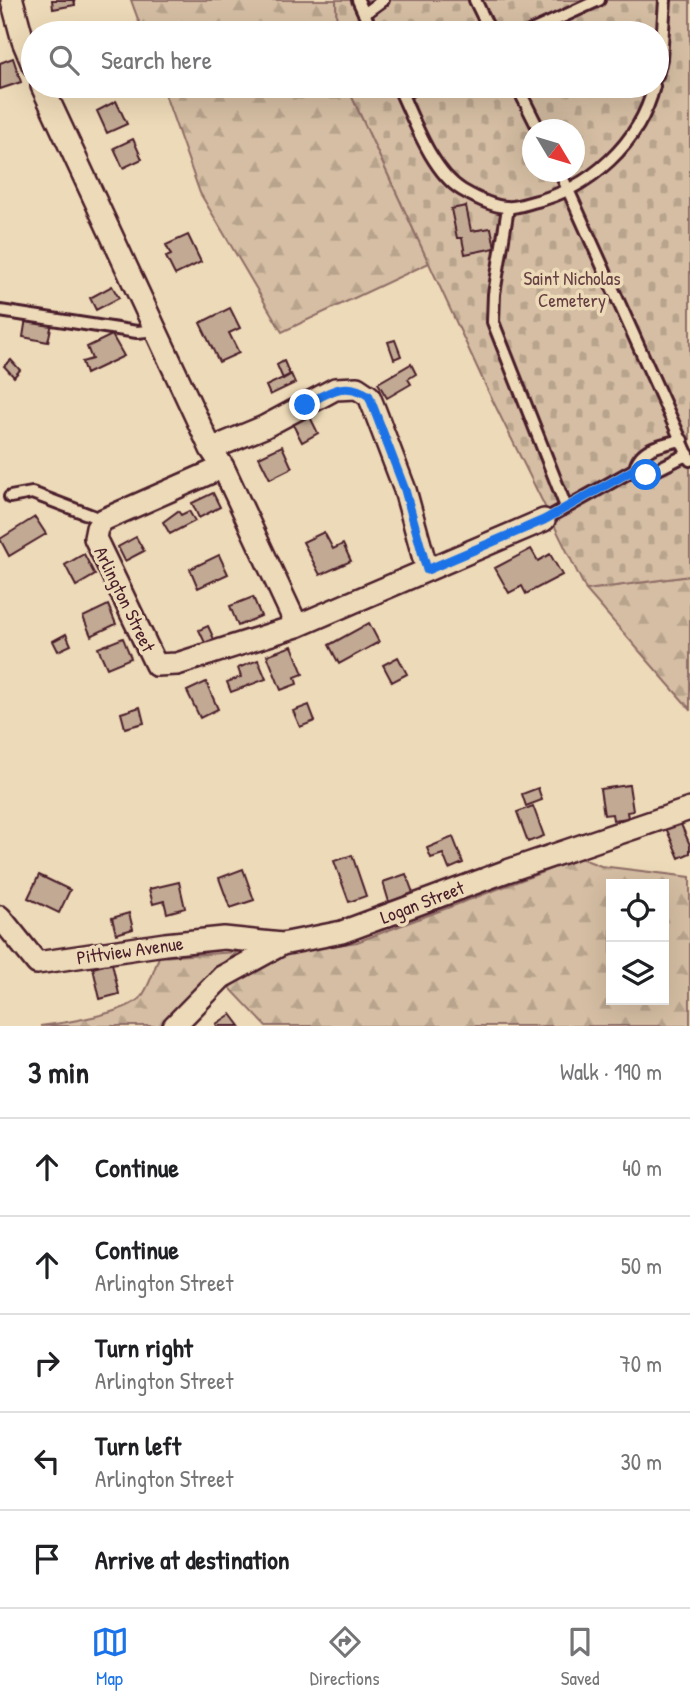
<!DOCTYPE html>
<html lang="en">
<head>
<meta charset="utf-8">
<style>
	:root { --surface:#fff; --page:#f2f2f2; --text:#202124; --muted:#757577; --line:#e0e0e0; --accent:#1a73e8 }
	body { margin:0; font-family:"Patrick Hand",sans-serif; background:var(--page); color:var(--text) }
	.controls { position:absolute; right:21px; bottom:21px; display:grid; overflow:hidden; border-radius:0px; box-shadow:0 7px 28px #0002 }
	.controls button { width:63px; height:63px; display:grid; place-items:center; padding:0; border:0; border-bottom:2px solid var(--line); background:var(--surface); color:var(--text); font:35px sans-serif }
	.compass { position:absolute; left:522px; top:119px; width:63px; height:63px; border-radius:50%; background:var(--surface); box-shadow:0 7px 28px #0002; rotate:128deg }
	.stop { position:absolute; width:21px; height:21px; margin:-16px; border:5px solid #1a73e8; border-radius:50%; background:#fff }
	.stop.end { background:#1a73e8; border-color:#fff; box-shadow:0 2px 7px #0008 }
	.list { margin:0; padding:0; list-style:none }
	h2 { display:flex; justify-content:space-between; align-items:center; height:91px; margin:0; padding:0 28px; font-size:30px }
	h2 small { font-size:23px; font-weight:400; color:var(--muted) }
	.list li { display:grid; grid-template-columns:46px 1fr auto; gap:21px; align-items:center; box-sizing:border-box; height:98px; padding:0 28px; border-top:2px solid var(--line) }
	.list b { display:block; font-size:26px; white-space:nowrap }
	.list p { margin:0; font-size:23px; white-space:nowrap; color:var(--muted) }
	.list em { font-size:23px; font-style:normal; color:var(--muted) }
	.icon { flex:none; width:38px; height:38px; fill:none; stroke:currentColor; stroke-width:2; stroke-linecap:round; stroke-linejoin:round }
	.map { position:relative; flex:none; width:690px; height:1026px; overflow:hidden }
	.search { position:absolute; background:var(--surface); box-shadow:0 7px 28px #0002; left:21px; right:21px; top:21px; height:77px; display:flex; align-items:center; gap:18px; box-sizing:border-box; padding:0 24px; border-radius:38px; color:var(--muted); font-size:26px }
	.sheet { height:581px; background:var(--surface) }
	nav { display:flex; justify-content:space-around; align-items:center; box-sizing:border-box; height:98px; border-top:2px solid var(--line); background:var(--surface); font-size:19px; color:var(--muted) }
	nav a { display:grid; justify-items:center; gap:4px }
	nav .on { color:var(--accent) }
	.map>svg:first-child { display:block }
	.forest { fill:url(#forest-firs); stroke:#906e67; stroke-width:2; fill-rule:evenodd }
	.cemetery { fill:url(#cemetery-stones); stroke:#906e67; stroke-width:2; fill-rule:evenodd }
	.building { fill:#c1a993; stroke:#4a1f2b; stroke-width:2 }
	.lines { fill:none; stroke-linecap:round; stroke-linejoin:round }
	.service-casing { stroke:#4a1f2b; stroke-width:16 }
	.minor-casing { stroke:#4a1f2b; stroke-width:26 }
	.service { stroke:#eddab8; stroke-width:10 }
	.minor { stroke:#eddab8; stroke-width:21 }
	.route { stroke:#1a73e8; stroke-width:9 }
	.labels { text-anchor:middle; stroke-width:7; stroke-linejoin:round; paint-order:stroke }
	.park-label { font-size:19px; fill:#663f43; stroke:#eddab8 }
	.street-label { font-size:19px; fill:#4a1f2b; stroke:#eddab8 }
</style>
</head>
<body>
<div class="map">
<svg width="690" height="1026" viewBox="0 0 690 1026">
	<defs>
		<pattern id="forest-firs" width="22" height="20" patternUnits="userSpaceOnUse" patternTransform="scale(1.75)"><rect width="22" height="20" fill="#d5bea3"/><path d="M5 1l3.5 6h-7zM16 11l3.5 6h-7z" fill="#b8a38c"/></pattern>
		<pattern id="cemetery-stones" width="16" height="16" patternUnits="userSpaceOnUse" patternTransform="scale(1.75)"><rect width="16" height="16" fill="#d5bea3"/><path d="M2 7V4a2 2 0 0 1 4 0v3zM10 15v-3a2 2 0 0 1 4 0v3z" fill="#b8a38c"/></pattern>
	</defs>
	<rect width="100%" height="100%" fill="#eddab8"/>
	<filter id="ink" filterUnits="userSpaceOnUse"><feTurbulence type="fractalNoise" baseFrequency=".0143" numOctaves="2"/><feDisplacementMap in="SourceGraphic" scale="14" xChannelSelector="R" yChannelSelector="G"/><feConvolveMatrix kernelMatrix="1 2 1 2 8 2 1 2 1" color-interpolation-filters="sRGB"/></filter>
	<g filter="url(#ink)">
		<path class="forest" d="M131,0h205l1,33h-194z
			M162,86h185l82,177 -147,69 -82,-139z
			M690,576v133l-104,-119z
			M580,858l21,8 89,11v149h-424l-37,-39 50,-33 78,-12zM611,884h53v116h-53z
			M237,952l-24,19 -50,55h-123c24,-3 85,-12 101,-29 8,-9 13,-28 18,-40z"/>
		<path class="cemetery" d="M336,0h354v576l-104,14 -97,-197 -142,-307h310v-53h-320zM532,130h42v42h-42z"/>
		<path class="building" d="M52,0h22l1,5 -22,4z
			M78,22l5,11h-20l-2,-3z
			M13,58l8,24 -21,7v-26z
			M116,101l11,23 -20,9 -10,-22z
			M133,139l9,20 -19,9 -9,-20z
			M466,206l5,25 20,-3 4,20 -30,6 -3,-16h-5l-6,-29z
			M188,235l13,27 -26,13 -9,-18 5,-2 -5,-10z
			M112,286l7,12 -23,12 -6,-12z
			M230,308l10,20 -11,5 10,20 -20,9 -19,-39z
			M26,318l26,5 -4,19 -25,-5z
			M112,335l12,21 -38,18 -4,-12 10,-3 -5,-12z
			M395,340l6,16 -7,3 -6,-17z
			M11,360l9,10 -6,7 -10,-11z
			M284,361l6,14 -7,4 -6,-14z
			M411,364l5,10 -8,5 3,5 -24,14 -9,-15z
			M291,374l4,9 -25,12 -4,-9z
			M309,415l9,18 -16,9 -10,-19z
			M282,446l10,22 -22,11 -11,-22z
			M213,493l7,14 -21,11 -7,-15z
			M178,511l3,4 8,-4 6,10 -25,13 -7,-12z
			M35,517l11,17 -37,22 -9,-17z
			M324,532l9,17 10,-5 8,17 -31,14 -17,-33z
			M136,537l8,14 -19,10 -7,-14z
			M531,549l7,12 12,-7 12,21 -36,19 -4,-8 -13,7 -14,-25z
			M84,554l11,21 -19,11 -11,-21z
			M219,555l9,19 -30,14 -8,-19z
			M253,597l8,19 -23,10 -8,-20z
			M108,605l8,19 -25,12 -8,-19z
			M369,623l10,19 -40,22 -10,-19z
			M208,626l6,13 -9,4 -6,-13z
			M66,634l5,11 -13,6 -5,-10z
			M123,638l8,20 -24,10 -9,-20z
			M292,646l11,28 -8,3 2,7 -16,6 -14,-35z
			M398,657l9,17 -15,8 -9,-17z
			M258,660l8,19 -35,13 -4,-10 14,-5 -3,-9z
			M206,682l12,27 -18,9 -13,-27z
			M309,705l6,16 -15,6 -7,-16z
			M140,707l4,16 -19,5 -4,-15z
			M629,785l4,26 -6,1 1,6 -15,2 -1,-6 -8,1 -4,-26z
			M538,788l4,12 -16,6 -4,-12z
			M533,806l11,30 -16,6 -11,-30z
			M680,822l10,23v8l-11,5 -13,-30z
			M453,837l10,26 -14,6 -6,-15 -12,4 -4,-10z
			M352,855l14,41 -17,6 -15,-41z
			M243,869l11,31 -24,8 -11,-30z
			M406,874l7,19 -24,9 -6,-20z
			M39,875l31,15 -11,23 -31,-15z
			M179,882l6,26 -18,5 -3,-12 -11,3 -4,-15z
			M129,913l4,16 -17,5 -4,-16z
			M112,963l7,31 -19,5 -7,-31z
			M231,1014l9,12h-23l-1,-2z"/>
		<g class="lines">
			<g class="service-casing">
				<path id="service" d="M358,0l15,33
					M475,0l16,33
					M364,14l19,-14
					M527,33l72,-33
					M657,76l4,-17 4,-59
					M398,86c15,31 33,85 64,104 12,7 30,17 45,17 8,1 18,-3 26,-5 57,-13 107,-59 121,-116
					M517,86l22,44
					M402,94l16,-8
					M560,172l130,288
					M508,208l-14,86 -1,28 73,185
					M0,311l137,21 20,-2
					M682,440c-18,4 -43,7 -47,29l11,6 42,-21
					M10,497l22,-4 71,27
					M544,520l91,-51"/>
			</g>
			<g class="minor-casing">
				<path id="minor" d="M12,0l11,41 10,24
					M42,86l169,363 12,18 74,159
					M211,449l53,-22 71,-38 22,-1 12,8 6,15 30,79 22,80
					M223,467l-120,53 -6,8 -2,10 61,127 21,-1 120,-38 247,-106
					M0,917l37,46 128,-19 59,-6 58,6
					M174,1026l48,-49 60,-33 60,-12 165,-61 183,-62"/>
			</g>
			<use href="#service" class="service"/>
			<use href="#minor" class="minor"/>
		</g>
	</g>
	<g class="lines" filter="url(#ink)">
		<path class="route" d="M305,405c23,-12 40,-26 64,-9l36,94 22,80 117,-50 91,-51 11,6"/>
	</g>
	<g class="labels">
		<g class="park-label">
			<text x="572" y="285">Saint Nicholas<tspan x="572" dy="22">Cemetery</tspan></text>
		</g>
		<g class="street-label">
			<text transform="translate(125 599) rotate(64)" y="7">Arlington Street</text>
			<text transform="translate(422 902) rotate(-21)" y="7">Logan Street</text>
			<text transform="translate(130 950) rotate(-8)" y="7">Pittview Avenue</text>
		</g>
	</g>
</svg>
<div class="controls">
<button><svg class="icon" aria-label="locate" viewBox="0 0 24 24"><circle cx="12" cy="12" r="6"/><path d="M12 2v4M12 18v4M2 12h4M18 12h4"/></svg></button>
<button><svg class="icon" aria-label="layers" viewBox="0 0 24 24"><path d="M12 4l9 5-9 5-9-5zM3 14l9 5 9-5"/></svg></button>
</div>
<svg class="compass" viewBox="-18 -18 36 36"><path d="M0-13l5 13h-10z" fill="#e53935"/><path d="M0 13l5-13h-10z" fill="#757577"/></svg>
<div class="stop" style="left:646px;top:475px"></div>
<div class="stop end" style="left:305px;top:405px"></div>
<div class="search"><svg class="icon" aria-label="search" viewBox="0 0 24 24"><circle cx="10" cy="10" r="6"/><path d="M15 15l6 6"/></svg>Search here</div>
</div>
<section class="sheet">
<h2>3 min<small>Walk · 190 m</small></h2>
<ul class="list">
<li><svg class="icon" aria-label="ahead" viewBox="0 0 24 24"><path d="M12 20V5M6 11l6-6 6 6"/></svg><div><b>Continue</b></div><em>40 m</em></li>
<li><svg class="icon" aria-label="ahead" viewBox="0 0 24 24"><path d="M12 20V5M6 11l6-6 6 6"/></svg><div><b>Continue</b><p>Arlington Street</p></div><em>50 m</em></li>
<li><svg class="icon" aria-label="right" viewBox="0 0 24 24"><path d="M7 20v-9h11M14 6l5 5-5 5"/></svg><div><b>Turn right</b><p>Arlington Street</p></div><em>70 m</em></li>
<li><svg class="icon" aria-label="left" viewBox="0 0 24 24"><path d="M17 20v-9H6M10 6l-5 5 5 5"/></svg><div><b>Turn left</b><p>Arlington Street</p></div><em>30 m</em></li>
<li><svg class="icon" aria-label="arrive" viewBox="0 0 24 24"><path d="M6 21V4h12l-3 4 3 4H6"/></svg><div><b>Arrive at destination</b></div></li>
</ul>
</section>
<nav>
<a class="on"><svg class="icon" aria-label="map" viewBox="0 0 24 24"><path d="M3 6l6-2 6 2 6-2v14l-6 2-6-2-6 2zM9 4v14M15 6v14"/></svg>Map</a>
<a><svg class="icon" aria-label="directions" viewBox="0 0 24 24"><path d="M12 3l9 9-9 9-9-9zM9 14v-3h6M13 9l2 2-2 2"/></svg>Directions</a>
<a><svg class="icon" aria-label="saved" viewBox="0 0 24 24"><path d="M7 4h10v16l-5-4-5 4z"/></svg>Saved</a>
</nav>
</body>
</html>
